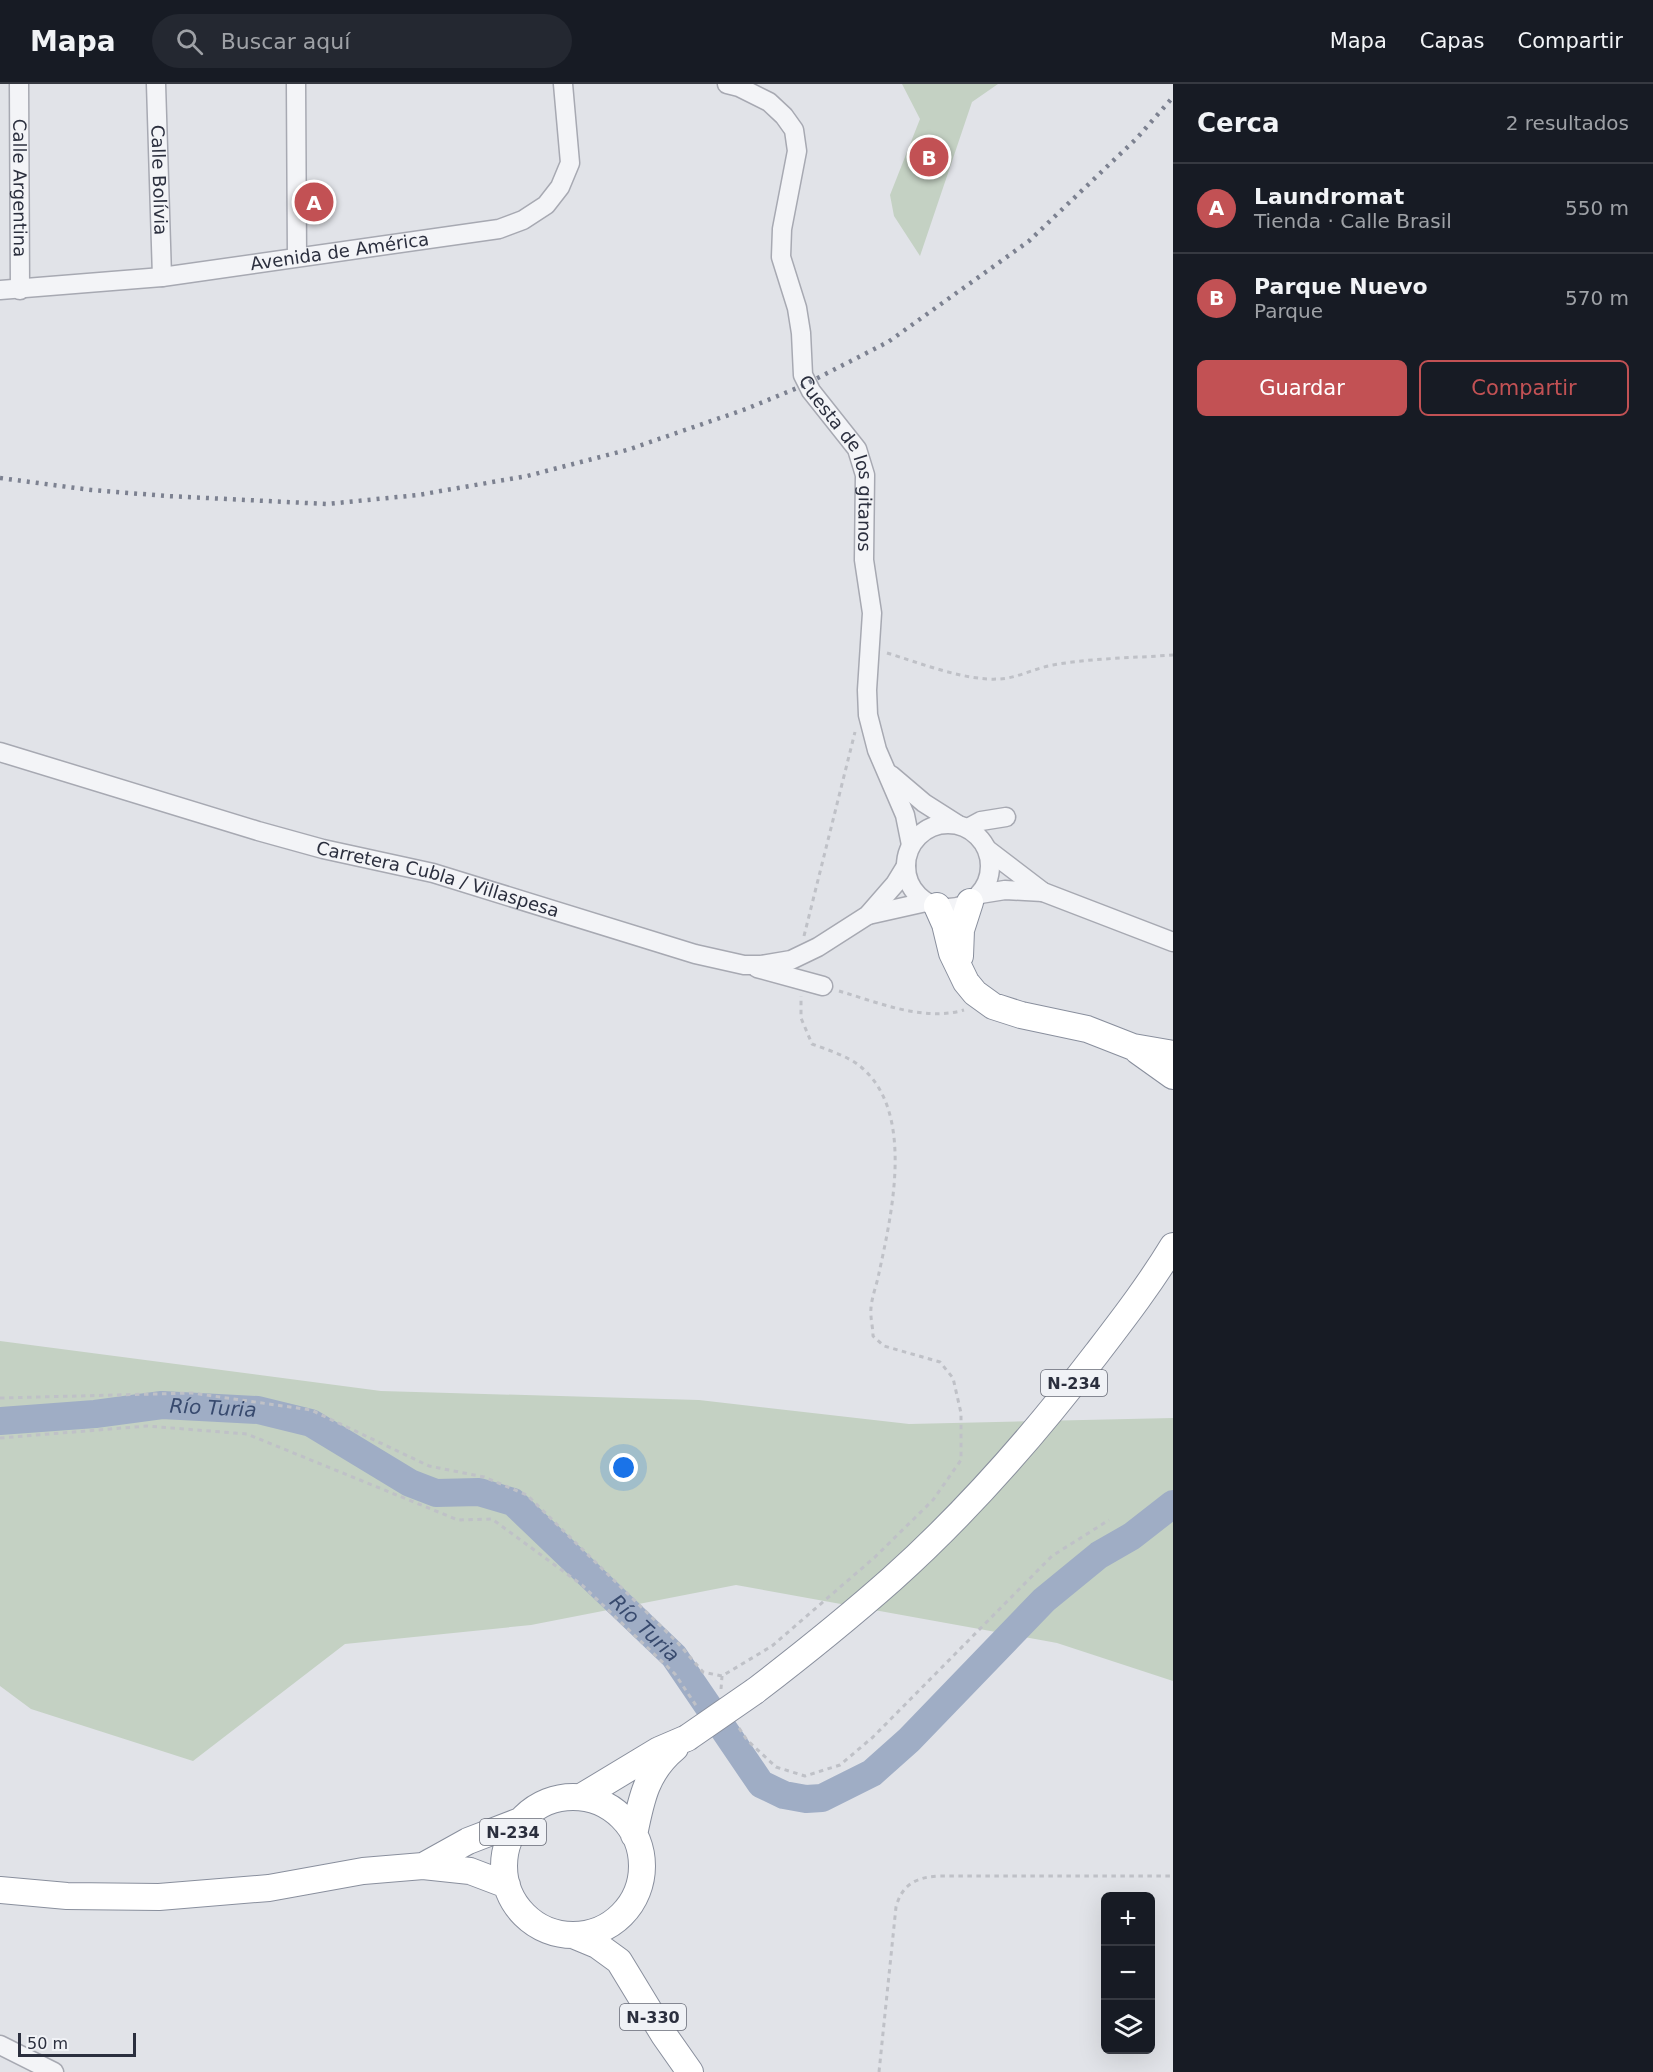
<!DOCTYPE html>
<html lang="es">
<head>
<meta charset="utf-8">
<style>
	:root { --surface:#171b24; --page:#242831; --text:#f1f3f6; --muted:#9ea1a6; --line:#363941; --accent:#c25154 }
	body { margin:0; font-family:"DejaVu Sans",sans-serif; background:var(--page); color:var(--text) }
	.controls { position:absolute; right:18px; bottom:18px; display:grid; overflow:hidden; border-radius:9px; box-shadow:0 6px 24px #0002 }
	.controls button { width:54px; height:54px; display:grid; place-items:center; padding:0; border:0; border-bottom:2px solid var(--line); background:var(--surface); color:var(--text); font:30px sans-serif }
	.scale { position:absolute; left:18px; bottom:15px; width:118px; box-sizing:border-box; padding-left:6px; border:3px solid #2b2f3e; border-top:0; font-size:16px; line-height:21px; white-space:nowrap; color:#2b2f3e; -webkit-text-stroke:4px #f0f2f6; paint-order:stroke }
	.you { position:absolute; left:624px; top:1384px; width:21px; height:21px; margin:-15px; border:4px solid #fff; border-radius:50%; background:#1a73e8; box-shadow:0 0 0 9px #1a73e833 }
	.badge { display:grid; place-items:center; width:39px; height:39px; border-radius:50%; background:var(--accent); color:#fff; font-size:20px; font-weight:700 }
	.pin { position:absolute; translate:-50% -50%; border:3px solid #fff; box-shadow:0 2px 6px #0006 }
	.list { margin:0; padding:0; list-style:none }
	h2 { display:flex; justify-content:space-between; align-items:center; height:78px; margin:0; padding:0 24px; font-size:26px }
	h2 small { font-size:20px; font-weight:400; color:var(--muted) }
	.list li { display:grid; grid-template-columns:39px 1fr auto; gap:18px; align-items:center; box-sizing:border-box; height:90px; padding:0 24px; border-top:2px solid var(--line) }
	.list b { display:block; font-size:22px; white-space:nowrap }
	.list p { margin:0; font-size:20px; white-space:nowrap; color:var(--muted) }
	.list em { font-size:20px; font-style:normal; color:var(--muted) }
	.actions { display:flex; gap:12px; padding:18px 24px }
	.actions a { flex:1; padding:14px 0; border:2px solid var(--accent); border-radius:9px; text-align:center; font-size:21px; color:var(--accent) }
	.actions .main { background:var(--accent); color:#fff }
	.icon { flex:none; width:33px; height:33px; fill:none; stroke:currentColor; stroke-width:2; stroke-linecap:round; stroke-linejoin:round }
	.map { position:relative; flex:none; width:1173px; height:1988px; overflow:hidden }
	header { display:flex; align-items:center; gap:36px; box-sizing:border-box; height:84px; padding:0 30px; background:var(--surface); border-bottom:2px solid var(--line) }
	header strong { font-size:28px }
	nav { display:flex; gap:33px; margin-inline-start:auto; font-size:21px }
	.search { width:420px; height:54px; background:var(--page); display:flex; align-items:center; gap:15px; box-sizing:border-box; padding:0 21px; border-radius:33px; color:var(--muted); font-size:22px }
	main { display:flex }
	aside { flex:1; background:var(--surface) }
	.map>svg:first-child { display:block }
	.green { fill:#c4d1c3 }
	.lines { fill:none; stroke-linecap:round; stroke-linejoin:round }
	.river { stroke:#9fadc5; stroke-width:28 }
	.minor-casing { stroke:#a7a9b2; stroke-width:21 }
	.highway-casing { stroke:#898f9d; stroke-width:28 }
	.path { stroke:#bfc1c7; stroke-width:3; stroke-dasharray:4.5 4.5; stroke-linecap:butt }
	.minor { stroke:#f3f4f7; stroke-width:18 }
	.highway { stroke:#fff; stroke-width:26 }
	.rail { stroke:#7c8190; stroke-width:4.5; stroke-dasharray:3 6; stroke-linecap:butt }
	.highway-bridge-casing { stroke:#898f9d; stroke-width:28; stroke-linecap:butt }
	.highway-bridge { stroke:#fff; stroke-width:26 }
	.labels { text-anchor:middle; stroke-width:4.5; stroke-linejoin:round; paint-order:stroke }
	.shield { fill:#f0f2f6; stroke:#666a75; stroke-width:1.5 }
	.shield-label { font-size:16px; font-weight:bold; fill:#2b2f3e }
	.street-label { font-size:18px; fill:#2b2f3e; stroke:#f0f2f6 }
	.water-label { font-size:20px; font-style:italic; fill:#384a6e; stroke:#f0f2f6 }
</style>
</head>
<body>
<header>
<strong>Mapa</strong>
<div class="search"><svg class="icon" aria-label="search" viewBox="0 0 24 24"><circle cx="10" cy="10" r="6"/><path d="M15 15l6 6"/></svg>Buscar aquí</div>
<nav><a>Mapa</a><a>Capas</a><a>Compartir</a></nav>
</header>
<main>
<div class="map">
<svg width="1173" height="1988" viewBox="0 0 1173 1988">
	<rect width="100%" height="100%" fill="#e1e3e8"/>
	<path class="green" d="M902,0h96l-26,18 -52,154 -26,-40 -4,-21 30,-76z
		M0,1257l381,50 318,9 210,24 264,-6v263l-116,-38 -321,-58 -205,40 -186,19 -152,117 -162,-52 -31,-23z"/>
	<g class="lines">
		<path class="river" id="s1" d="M0,1337l95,-7 67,-9 96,5 53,13 99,60 26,10 43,-1 34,10 161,154 87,128 23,11 22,4 16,-1 50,-25 37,-33 135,-140 55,-45 33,-19 41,-32"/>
		<g class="minor-casing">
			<g id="minor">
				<path id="s2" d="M19,0l1,206"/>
				<path id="s3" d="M156,0l6,193"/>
				<path d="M296,0l1,173"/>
				<path id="s4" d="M727,0l12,3 30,15 15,14 10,14 3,21 -15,78 -1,28 16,51 4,25 2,42 8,16 46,58 8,26 -1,85 8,53 -5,77 1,25 9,35 28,65 6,30"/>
				<path id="s5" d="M0,206l162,-13 337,-48 24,-9 23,-15 14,-18 10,-24 -7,-79"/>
				<path id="s6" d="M0,668l258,79 65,18 110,24 262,81 49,11h17l30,-5 27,-13 50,-32 27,-31 11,-18"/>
				<path d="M891,691l33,28 33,21"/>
				<circle cx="948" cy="782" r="42"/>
				<path d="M968,744l13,-7 25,-4"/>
				<path d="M988,766l55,42 130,50"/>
				<path d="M980,810l25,-4 38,2"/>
				<path d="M868,831l58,-13"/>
				<path d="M757,884l66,18"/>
				<path d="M0,1961l54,27"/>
			</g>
		</g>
		<g class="highway-casing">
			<path id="highway" d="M937,822l8,18 7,29 14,29 9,11 18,13 28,9 66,14 46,18 40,7
				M960,872l1,-26 9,-28
				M1138,967l35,25
				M755,1607c47,-36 93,-73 137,-112 76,-68 143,-145 205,-226 26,-34 53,-69 76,-107
				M581,1713l78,-47 28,-12
				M504 1782a69 69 0 1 1 138 0a69 69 0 1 1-138 0Z
				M634,1751c7,-35 12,-63 41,-87
				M423,1782l45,-25 52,-20
				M0,1806l67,6 92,1 110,-9 94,-17 60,-5 47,5 37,14
				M573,1851l24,10 22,16 45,74 26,37"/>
		</g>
		<path class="path" d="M887,569c33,10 78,28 112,26 19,-1 36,-11 54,-14 39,-7 80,-7 120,-10
			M804,852l51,-204
			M839,907c38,11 84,31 125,19
			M0,1314l192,-5 119,17 118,56 55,11 43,18 150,147 26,30 19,4 50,-30 103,-89 58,-57 28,-40v-47l-8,-35 -13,-16 -56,-16 -11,-10c0,-9 -3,-19 -2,-28 1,-12 6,-24 8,-35 13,-60 36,-161 -18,-206 -13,-11 -33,-17 -49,-23l-11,-26v-22
			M0,1354l147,-12 100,8 211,86 34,-1 90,66 93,89 22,33
			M721,1605l1,-13
			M739,1644l8,12 29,27 29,9 35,-11 33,-28 179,-181 57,-36
			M879,1988l17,-165c6,-23 21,-30 43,-31h234"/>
		<use href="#minor" class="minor"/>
		<use href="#highway" class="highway"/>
		<path class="rail" d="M0,394l91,12 76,6 160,8 91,-9 109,-19 100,-26 119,-41 56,-23 86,-44 141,-101 108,-103 36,-41"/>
		<g class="highway-bridge-casing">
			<path id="highway-bridge" d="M687,1654l68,-47"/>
		</g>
		<use href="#highway-bridge" class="highway-bridge"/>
	</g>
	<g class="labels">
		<g class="shield">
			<rect x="1041" y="1286" width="66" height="26" rx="4.5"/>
			<rect x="480" y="1735" width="66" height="26" rx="4.5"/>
			<rect x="620" y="1920" width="66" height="26" rx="4.5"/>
		</g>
		<g class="shield-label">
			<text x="1074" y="1305">N-234</text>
			<text x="513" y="1754">N-234</text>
			<text x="653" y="1939">N-330</text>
		</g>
		<g class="street-label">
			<text dy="6" stroke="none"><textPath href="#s3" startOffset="96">Calle Bolívia</textPath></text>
			<text dy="6" stroke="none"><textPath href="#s2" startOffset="104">Calle Argentina</textPath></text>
			<text dy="6" stroke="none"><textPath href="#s5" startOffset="342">Avenida de América</textPath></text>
			<text dy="6" stroke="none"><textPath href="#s4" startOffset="432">Cuesta de los gitanos</textPath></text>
			<text dy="6" stroke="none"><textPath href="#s6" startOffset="456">Carretera Cubla / Villaspesa</textPath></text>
		</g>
		<g class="water-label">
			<text dy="7" stroke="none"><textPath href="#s1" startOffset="214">Río Turia</textPath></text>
			<text dy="7" stroke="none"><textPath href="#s1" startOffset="718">Río Turia</textPath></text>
		</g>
	</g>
</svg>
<div class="controls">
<button>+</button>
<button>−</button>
<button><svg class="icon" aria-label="layers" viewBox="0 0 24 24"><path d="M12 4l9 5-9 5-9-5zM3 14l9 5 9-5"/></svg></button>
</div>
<div class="scale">50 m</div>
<div class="you"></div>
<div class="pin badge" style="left:314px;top:118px">A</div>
<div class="pin badge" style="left:929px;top:73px">B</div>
</div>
<aside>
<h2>Cerca<small>2 resultados</small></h2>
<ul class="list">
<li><span class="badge">A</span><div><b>Laundromat</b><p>Tienda · Calle Brasil</p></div><em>550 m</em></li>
<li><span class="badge">B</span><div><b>Parque Nuevo</b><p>Parque</p></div><em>570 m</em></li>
</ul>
<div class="actions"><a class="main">Guardar</a><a>Compartir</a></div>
</aside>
</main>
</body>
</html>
